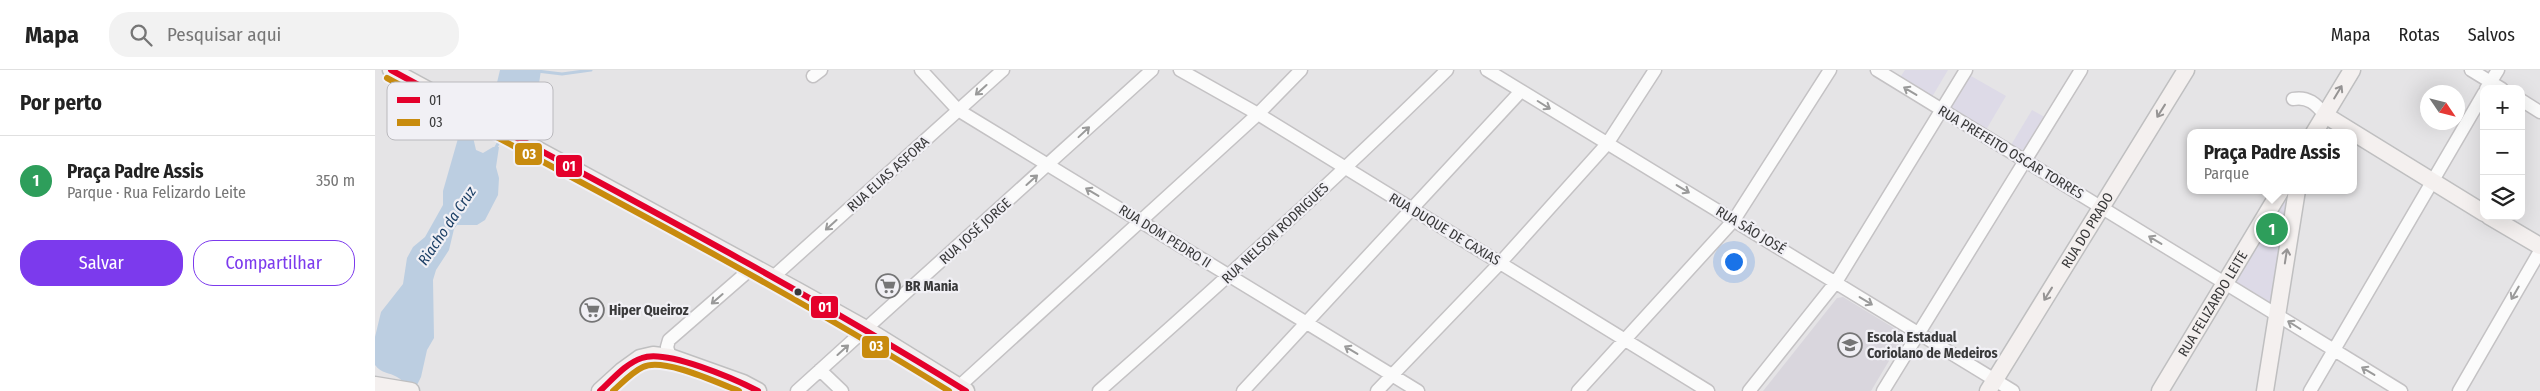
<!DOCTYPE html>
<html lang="pt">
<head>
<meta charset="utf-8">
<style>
	:root { --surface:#fff; --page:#f2f2f2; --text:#222; --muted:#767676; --line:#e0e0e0; --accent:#7c3aed }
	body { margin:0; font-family:"Fira Sans Condensed",sans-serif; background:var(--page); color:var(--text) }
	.controls { position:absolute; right:15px; top:15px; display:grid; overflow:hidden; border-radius:10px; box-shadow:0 5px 20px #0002 }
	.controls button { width:45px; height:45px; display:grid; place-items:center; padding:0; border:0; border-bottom:1px solid var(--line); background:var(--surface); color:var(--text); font:25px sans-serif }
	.compass { position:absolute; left:2045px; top:15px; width:45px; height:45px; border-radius:50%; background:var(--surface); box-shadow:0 5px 20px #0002; rotate:125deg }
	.you { position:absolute; left:1358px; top:191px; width:18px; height:18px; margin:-12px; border:4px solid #fff; border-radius:50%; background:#1a73e8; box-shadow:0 0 0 8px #1a73e833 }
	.badge { display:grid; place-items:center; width:32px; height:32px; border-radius:50%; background:var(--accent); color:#fff; font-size:16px; font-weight:700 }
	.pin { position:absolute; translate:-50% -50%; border:2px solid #fff; box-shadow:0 1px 5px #0006 }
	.popup { position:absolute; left:1812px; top:59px; width:170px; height:65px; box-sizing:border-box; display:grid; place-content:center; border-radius:10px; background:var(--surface); filter:drop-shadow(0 1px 4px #0005); font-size:16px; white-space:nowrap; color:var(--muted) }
	.popup b { font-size:19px; color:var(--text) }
	.popup::after { content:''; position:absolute; left:50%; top:100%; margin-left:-10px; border:10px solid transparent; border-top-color:var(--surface) }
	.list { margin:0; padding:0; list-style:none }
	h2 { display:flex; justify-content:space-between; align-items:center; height:65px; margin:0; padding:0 20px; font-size:21px }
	h2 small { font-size:16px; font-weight:400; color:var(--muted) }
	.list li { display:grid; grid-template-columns:32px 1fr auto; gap:15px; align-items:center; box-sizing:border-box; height:90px; padding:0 20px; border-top:1px solid var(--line) }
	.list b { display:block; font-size:19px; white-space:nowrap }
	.list p { margin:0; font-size:16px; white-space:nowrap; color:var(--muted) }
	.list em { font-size:16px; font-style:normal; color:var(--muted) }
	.actions { display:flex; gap:10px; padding:15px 20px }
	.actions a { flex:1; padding:11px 0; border:1px solid var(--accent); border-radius:20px; text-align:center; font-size:18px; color:var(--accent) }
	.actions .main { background:var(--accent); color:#fff }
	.icon { flex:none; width:28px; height:28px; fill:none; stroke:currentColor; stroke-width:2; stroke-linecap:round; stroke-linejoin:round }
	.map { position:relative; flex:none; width:2165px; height:321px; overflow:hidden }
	header { display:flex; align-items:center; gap:30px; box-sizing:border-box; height:70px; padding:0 25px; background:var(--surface); border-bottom:1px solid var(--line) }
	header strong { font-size:24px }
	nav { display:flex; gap:28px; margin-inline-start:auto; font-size:18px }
	.search { width:350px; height:45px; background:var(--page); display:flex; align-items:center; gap:12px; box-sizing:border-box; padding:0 18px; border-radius:20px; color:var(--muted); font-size:19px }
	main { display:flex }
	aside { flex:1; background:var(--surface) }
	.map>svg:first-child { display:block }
	.built { fill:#d9d6dd }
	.green { fill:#dddae7 }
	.water { fill:#bccee1 }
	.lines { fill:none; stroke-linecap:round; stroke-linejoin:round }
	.stream { stroke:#bccee1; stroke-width:3 }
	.minor-casing { stroke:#c4c2c4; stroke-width:15 }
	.major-casing { stroke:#bfbfc0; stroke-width:19 }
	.minor { stroke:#fbfbfb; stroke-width:12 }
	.major { stroke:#f4f0ef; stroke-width:16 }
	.bus-1-casing { stroke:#f1f0f5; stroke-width:10 }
	.bus-2-casing { stroke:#f1f0f5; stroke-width:10 }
	.bus-1 { stroke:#e4002b; stroke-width:6 }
	.bus-2 { stroke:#c88b0e; stroke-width:6 }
	.oneway { stroke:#9a9a9a }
	.oneway2 { stroke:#969494 }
	.bus-dot { fill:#39393a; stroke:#f1f0f5; stroke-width:2 }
	.labels { text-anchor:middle; stroke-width:4.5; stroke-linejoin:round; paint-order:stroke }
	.street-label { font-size:14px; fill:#39393a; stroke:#f1f0f5 }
	.poi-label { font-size:14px; font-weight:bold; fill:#39393a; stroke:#f1f0f5; text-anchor:start }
	.water-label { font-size:15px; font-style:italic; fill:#1b3f65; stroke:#f1f0f5 }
	.key { fill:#f1f0f5; stroke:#bab9bd; stroke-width:1 }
	.key-label { font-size:14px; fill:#39393a }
	.line-badge { stroke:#f1f0f5; stroke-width:2 }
	.badge-label { font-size:14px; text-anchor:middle; font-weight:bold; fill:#fff }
</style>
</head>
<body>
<header>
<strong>Mapa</strong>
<div class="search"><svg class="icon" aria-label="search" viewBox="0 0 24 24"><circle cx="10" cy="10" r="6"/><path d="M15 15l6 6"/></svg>Pesquisar aqui</div>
<nav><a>Mapa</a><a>Rotas</a><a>Salvos</a></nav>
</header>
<main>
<aside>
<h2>Por perto<small></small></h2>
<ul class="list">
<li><span class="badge" style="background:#2e9e5b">1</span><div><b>Praça Padre Assis</b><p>Parque · Rua Felizardo Leite</p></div><em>350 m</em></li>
</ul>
<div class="actions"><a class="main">Salvar</a><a>Compartilhar</a></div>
</aside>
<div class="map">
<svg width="2165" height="321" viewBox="0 0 2165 321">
	<rect width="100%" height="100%" fill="#e5e4e6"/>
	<path class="built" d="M1468,227l59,36v6l-31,52h-108l74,-93z"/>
	<path class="green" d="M1530,0h43l-19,32 -32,-20z
		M1589,2l42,24 -23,39 -42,-26z
		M1657,40l18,10 -24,41 -18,-11z
		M1914,120l-12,124 -51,-31z"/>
	<path class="water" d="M125,0h41l-4,27 -18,36 -25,-14 1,-28z
		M95,48l17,8 -14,11 3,13 7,3 10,-6h6l-3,20 3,11 -1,17 -13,25 -8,5h-20l-3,4 -5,21 -13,20 -3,10 1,58 -7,12 -6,27 -5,10c-9,-2 -11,-5 -19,-10 -8,-5 -15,-3 -22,-12v-28l6,-25 22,-28 4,-26 6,-11 12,-10 18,-32v-14l18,-63z"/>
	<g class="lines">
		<path class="stream" d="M162,1l25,3 29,-4
			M119,81l8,-15"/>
		<g class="minor-casing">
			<path id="minor" d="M546,0l37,40 460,281
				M805,0l78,44 450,277
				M1112,0l526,321
				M1502,0l524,321
				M2096,0l31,19
				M438,6l8,-6
				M2111,19l12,-19
				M1918,29c15,-3 23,5 32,16
				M2146,30l19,12
				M397,208l231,-208
				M295,287l-3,-10 2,-7 84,-73
				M445,300l22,21
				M422,321l355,-321
				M579,321l304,-277 43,-44
				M724,321c118,-104 235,-210 348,-321
				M868,321l278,-300
				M1002,321l124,-129 106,-118 48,-74
				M1203,321l156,-171 96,-150
				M1374,321l87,-109 130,-212
				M1508,321l198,-321
				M1935,321l174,-298
				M2084,321l81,-140"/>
		</g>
		<g class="major-casing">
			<g id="major">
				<path d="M16,0l407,221 68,38 100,62"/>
				<path d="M1950,45l159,98"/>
				<path d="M1939,63l38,-63"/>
				<path d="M2114,146l51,30"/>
				<path d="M0,315l36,6"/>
				<path d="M225,321l22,-20 18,-13 13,-3 17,2 73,26 15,8"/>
				<path id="s1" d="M1613,321l198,-321"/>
				<path id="s2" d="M1785,321l121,-201"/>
				<path d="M1890,321l32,-201"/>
			</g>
		</g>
		<use href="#minor" class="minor"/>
		<use href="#major" class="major"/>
		<g class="bus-1-casing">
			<path id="bus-1" d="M16,0c193,105 388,205 575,321
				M225,321c12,-11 26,-28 42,-33 24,-9 93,21 116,33"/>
		</g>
		<g class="bus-2-casing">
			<path id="bus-2" d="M12,8c188,102 380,200 562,313
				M238,321c9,-8 19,-19 30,-24 20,-10 75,16 96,24"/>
		</g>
		<use href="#bus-1" class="bus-1"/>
		<use href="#bus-2" class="bus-2"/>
	</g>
	<defs><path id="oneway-shaft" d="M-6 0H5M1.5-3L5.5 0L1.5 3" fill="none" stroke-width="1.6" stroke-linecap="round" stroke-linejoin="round" transform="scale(1.25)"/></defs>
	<g class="oneway">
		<use href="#oneway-shaft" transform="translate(606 20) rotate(138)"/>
		<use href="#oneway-shaft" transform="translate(1535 21) rotate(-149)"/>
		<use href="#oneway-shaft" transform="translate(1169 35) rotate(32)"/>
		<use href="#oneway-shaft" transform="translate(709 62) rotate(-43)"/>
		<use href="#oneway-shaft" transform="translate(657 110) rotate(-42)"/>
		<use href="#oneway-shaft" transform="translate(1308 119) rotate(31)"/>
		<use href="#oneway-shaft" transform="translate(717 122) rotate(-149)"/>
		<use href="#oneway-shaft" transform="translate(456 155) rotate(138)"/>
		<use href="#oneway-shaft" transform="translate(1780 170) rotate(-149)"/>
		<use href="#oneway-shaft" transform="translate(2140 223) rotate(120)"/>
		<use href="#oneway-shaft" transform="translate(342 229) rotate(139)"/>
		<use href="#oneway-shaft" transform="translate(1491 231) rotate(31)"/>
		<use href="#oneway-shaft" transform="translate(1919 255) rotate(-148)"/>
		<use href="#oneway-shaft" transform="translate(468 280) rotate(-42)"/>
		<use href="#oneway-shaft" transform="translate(976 280) rotate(-149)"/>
		<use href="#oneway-shaft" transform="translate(1993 301) rotate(-149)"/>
	</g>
	<g class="oneway2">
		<use href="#oneway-shaft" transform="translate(1963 22) rotate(-59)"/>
		<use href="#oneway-shaft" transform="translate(1786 41) rotate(122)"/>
		<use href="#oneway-shaft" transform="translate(1911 186) rotate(-81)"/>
		<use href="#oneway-shaft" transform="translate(1673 224) rotate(122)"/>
	</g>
	<defs>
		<g id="supermarket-ring" transform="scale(1.25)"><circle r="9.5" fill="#f1f0f5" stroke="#757576" stroke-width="1.5"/><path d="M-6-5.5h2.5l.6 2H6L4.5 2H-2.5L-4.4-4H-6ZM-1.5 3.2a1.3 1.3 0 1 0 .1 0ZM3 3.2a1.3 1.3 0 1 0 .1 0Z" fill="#757576"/></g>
		<g id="school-ring" transform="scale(1.25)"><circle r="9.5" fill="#f1f0f5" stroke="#757576" stroke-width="1.5"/><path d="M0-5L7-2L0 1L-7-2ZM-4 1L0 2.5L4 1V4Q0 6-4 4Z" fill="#757576"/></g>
	</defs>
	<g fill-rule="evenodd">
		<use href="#supermarket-ring" x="513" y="216"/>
		<use href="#supermarket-ring" x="217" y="240"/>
		<use href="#school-ring" x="1475" y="275"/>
	</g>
	<circle class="bus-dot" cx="423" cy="222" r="4.5"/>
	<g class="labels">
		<g class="street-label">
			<text transform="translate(1636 82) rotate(31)" y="5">RUA PREFEITO OSCAR TORRES</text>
			<text transform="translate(513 104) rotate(-42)" y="5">RUA ELIAS ASFORA</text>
			<text transform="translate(1070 159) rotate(31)" y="5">RUA DUQUE DE CAXIAS</text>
			<text transform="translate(1376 160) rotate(31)" y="5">RUA SÃO JOSÉ</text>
			<text dy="5" stroke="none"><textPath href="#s1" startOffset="189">RUA DO PRADO</textPath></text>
			<text transform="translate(600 161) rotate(-42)" y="5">RUA JOSÉ JORGE</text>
			<text transform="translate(900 163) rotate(-43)" y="5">RUA NELSON RODRIGUES</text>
			<text transform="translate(790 166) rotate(32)" y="5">RUA DOM PEDRO II</text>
			<text dy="5" stroke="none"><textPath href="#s2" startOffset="102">RUA FELIZARDO LEITE</textPath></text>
		</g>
		<g class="poi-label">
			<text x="530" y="221">BR Mania</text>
			<text x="234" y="245">Hiper Queiroz</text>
			<text x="1492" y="272">Escola Estadual<tspan x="1492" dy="16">Coriolano de Medeiros</tspan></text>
		</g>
		<g class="water-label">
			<text transform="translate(72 156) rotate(-56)" y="5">Riacho da Cruz</text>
		</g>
	</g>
	<rect x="12" y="12" width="166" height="58" rx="8" class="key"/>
	<rect x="22" y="27" width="23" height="6" fill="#e4002b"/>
	<rect x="22" y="49" width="23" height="7" fill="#c88b0e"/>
	<g class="key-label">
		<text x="54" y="35">01</text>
		<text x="54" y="57">03</text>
	</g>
	<g class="line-badge">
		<rect x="139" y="72" width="29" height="24" rx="5" fill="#c88b0e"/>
		<rect x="180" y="84" width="28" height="24" rx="5" fill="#e4002b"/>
		<rect x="435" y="225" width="29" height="24" rx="5" fill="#e4002b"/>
		<rect x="486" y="265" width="29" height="24" rx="5" fill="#c88b0e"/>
	</g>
	<g class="badge-label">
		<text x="154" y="89">03</text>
		<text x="194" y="101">01</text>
		<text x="450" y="242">01</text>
		<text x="501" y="281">03</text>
	</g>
</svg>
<div class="controls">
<button>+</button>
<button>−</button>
<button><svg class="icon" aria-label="layers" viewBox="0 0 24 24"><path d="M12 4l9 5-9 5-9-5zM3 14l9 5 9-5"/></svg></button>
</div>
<svg class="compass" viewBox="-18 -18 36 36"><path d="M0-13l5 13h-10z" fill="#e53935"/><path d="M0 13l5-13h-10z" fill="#767676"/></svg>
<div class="you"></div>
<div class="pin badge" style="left:1897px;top:159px;background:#2e9e5b">1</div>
<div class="popup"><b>Praça Padre Assis</b>Parque</div>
</div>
</main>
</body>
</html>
